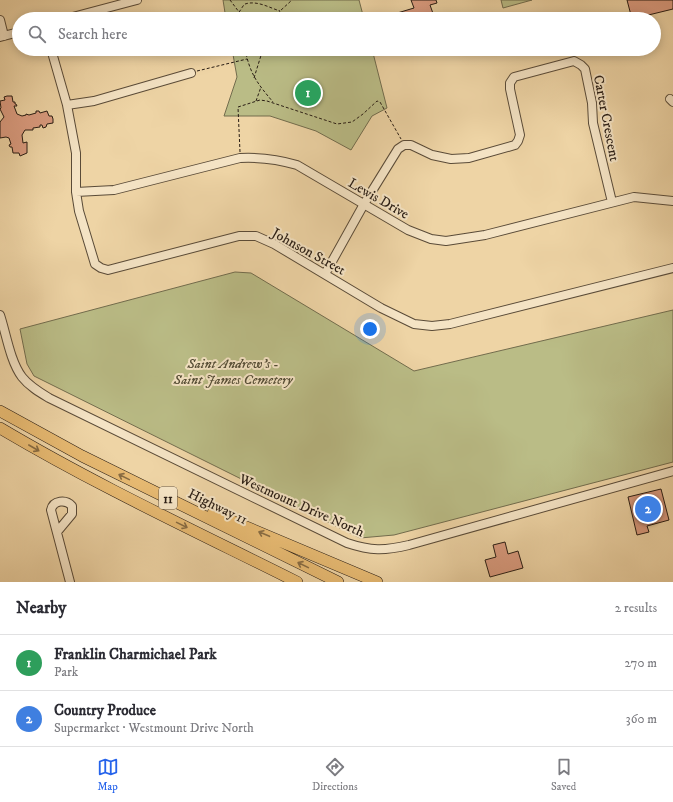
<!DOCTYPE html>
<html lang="en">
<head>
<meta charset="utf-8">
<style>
	:root { --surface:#fff; --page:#f7f7f7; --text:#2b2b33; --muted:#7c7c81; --line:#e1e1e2; --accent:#2563eb }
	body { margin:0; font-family:"IM FELL DW Pica",serif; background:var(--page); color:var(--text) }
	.you { position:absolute; left:370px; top:329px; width:14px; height:14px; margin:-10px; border:3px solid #fff; border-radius:50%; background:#1a73e8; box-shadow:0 0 0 6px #1a73e833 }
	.badge { display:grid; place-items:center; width:26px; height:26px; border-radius:50%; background:var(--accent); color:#fff; font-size:13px; font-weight:700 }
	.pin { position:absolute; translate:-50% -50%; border:2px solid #fff; box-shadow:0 1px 4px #0006 }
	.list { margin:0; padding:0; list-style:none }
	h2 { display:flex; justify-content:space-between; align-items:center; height:52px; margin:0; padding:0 16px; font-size:17px }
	h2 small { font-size:13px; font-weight:400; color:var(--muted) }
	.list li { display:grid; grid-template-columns:26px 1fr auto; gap:12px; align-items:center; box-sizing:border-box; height:56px; padding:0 16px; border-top:1px solid var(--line) }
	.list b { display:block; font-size:15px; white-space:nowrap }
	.list p { margin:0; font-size:13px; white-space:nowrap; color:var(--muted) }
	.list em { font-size:13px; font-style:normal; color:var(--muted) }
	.icon { flex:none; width:22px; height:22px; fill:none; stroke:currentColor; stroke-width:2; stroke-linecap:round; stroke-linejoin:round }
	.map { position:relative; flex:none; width:673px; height:582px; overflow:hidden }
	.search { position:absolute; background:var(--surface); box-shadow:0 2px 10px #0003; left:12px; right:12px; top:12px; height:44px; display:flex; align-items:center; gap:10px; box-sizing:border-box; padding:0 14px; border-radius:22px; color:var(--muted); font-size:15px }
	.sheet { height:164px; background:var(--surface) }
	nav { display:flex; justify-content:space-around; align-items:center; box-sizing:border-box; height:56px; border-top:1px solid var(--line); background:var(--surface); font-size:11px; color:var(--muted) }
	nav a { display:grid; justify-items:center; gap:2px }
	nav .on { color:var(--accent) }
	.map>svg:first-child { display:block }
	.green { fill:#babc86; stroke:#726c4d }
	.building { fill:#db9c80; stroke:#291d14 }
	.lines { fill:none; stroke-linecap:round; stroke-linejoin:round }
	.minor-casing { stroke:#5a4b38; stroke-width:10 }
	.highway-casing { stroke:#291d14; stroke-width:12 }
	.path { stroke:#291d14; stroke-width:1; stroke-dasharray:3 2; stroke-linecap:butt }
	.minor { stroke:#f4e3c4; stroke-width:8 }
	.highway { stroke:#e7ba72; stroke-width:11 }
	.oneway { stroke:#886c43 }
	.labels { text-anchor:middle; stroke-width:4; stroke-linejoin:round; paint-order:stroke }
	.shield { fill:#f4e3c4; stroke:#665849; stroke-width:1 }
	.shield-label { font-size:13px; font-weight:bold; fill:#291d14 }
	.street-label { font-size:14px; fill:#291d14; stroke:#f4e3c4 }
	.park-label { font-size:14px; font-style:italic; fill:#544d36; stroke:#f4e3c4 }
</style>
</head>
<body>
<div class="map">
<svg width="673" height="582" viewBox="0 0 673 582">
	<rect width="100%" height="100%" fill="#eed4a5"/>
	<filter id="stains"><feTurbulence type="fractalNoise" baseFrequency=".005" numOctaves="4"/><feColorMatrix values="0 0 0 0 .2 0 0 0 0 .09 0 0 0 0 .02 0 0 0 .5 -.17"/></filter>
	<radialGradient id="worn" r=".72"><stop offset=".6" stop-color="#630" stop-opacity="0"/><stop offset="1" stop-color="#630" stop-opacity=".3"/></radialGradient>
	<path class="green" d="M223,0h136l5,19h-138z
		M501,0h31l-29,8z
		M232,49h140l15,59 -15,8 -21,34 -35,-19 -46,-15h-46l13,-39z
		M235,272l16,1 163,98 259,-61v152l-279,73 -34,3 -326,-162 -7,-12 -7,-35z"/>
	<path class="building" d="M411,0h25l1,3 -7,2 5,14h-39l-2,-5 20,-6z
		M627,0h46v9l-41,10z
		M7,96h5l1,6h2v2h1l1,2h-3l3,8 5,2 4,-1v-1l3,1 7,-2v-2h3l1,2 7,-2 2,5h3l1,3v4l-6,1 -1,3 -3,1 -1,-3h-2v2l-7,1v2h-8l-3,5 1,8 4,-1v11l-7,3 -1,-3h-6l-1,-6h-2l-1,-2 2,-1 -2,-6 -3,-1 -6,1v-16l4,-5 -4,-8 1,-1 -1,-7 5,-1 -1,-3z
		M661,489l8,31 -22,6 2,6 -12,3 -9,-38z
		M505,542l3,12 10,-3 5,17 -33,9 -5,-17 11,-3 -3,-12z"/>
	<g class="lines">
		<g class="minor-casing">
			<path id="minor" d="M65,19l72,-19
				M0,20l4,16
				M0,37l19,-5
				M51,49l16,56 9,48v39l3,19 16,53 6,4 7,2 131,-34h17l18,8 107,64 33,16 18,2 18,-2 223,-56
				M670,99l3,3
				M67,105l27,-4 97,-28
				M76,192l38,-2 126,-32c21,-1 37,1 57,7l111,65 23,9 15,2 39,-6 149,-38 39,4
				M325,274l39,-70 34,-55 6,-4h7l21,10 19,4 18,-1 46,-13 3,-4 2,-6 -10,-46v-6l4,-6 60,-16 7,4 4,4 7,34 1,20 19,79
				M0,315c6,18 10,46 22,62 7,9 17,15 27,21l298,145c24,8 37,8 62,2l264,-74
				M57,532l15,-18v-8c-6,-7 -19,-6 -21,4l19,72"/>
		</g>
		<g class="highway-casing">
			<path id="highway" d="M0,411l82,45 256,126
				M0,428c96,57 197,104 297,154
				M213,513l164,69"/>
		</g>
		<path class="path" d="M230,0l9,12 1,7
			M239,12c2,-2 4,-7 6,-8 12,-4 25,4 35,7
			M267,19l13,-8
			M277,19l3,-8 12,-11
			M245,49c5,25 12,34 28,53
			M197,71l50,-12
			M254,78l9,-29
			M256,101l5,-14
			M240,152l-2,-45 22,-7 7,1 70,23 15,-2 11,-8 14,-13 3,1 21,37"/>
		<use href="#minor" class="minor"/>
		<use href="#highway" class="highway"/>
	</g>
	<defs><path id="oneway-shaft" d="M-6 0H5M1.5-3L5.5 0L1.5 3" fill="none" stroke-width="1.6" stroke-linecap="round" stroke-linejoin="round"/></defs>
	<g class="oneway">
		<use href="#oneway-shaft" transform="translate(34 448) rotate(30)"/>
		<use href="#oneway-shaft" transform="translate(124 477) rotate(-154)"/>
		<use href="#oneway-shaft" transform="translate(182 525) rotate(26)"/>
		<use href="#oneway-shaft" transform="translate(264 534) rotate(-157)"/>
		<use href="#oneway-shaft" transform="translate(303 565) rotate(-154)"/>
	</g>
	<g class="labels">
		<rect class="shield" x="159" y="487" width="18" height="22" rx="3"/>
		<g class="shield-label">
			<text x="168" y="503">11</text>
		</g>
		<g class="street-label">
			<text transform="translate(607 118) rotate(79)" y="5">Carter Crescent</text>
			<text transform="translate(379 198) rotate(30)" y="5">Lewis Drive</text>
			<text transform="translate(309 251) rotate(29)" y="5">Johnson Street</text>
			<text transform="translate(302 505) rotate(24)" y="5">Westmount Drive North</text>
			<text transform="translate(218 506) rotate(26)" y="5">Highway 11</text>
		</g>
		<g class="park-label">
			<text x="233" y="368">Saint Andrew's -<tspan x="233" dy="16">Saint James Cemetery</tspan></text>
		</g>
	</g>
	<rect width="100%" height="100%" filter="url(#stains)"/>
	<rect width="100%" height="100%" fill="url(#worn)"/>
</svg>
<div class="you"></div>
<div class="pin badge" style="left:308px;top:93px;background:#2e9e5b">1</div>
<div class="pin badge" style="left:648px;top:509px;background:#3f7fe0">2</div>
<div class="search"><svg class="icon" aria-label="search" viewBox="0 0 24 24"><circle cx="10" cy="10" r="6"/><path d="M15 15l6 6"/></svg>Search here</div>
</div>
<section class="sheet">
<h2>Nearby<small>2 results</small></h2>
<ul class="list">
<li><span class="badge" style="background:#2e9e5b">1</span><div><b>Franklin Charmichael Park</b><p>Park</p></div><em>270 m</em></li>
<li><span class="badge" style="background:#3f7fe0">2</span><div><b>Country Produce</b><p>Supermarket · Westmount Drive North</p></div><em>360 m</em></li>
</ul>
</section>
<nav>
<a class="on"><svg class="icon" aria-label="map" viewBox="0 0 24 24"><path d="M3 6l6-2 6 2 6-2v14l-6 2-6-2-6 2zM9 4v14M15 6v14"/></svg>Map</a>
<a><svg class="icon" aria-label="directions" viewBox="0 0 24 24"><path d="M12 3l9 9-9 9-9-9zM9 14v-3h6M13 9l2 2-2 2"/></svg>Directions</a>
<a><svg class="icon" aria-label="saved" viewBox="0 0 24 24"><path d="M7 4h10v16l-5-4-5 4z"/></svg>Saved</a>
</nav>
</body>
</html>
